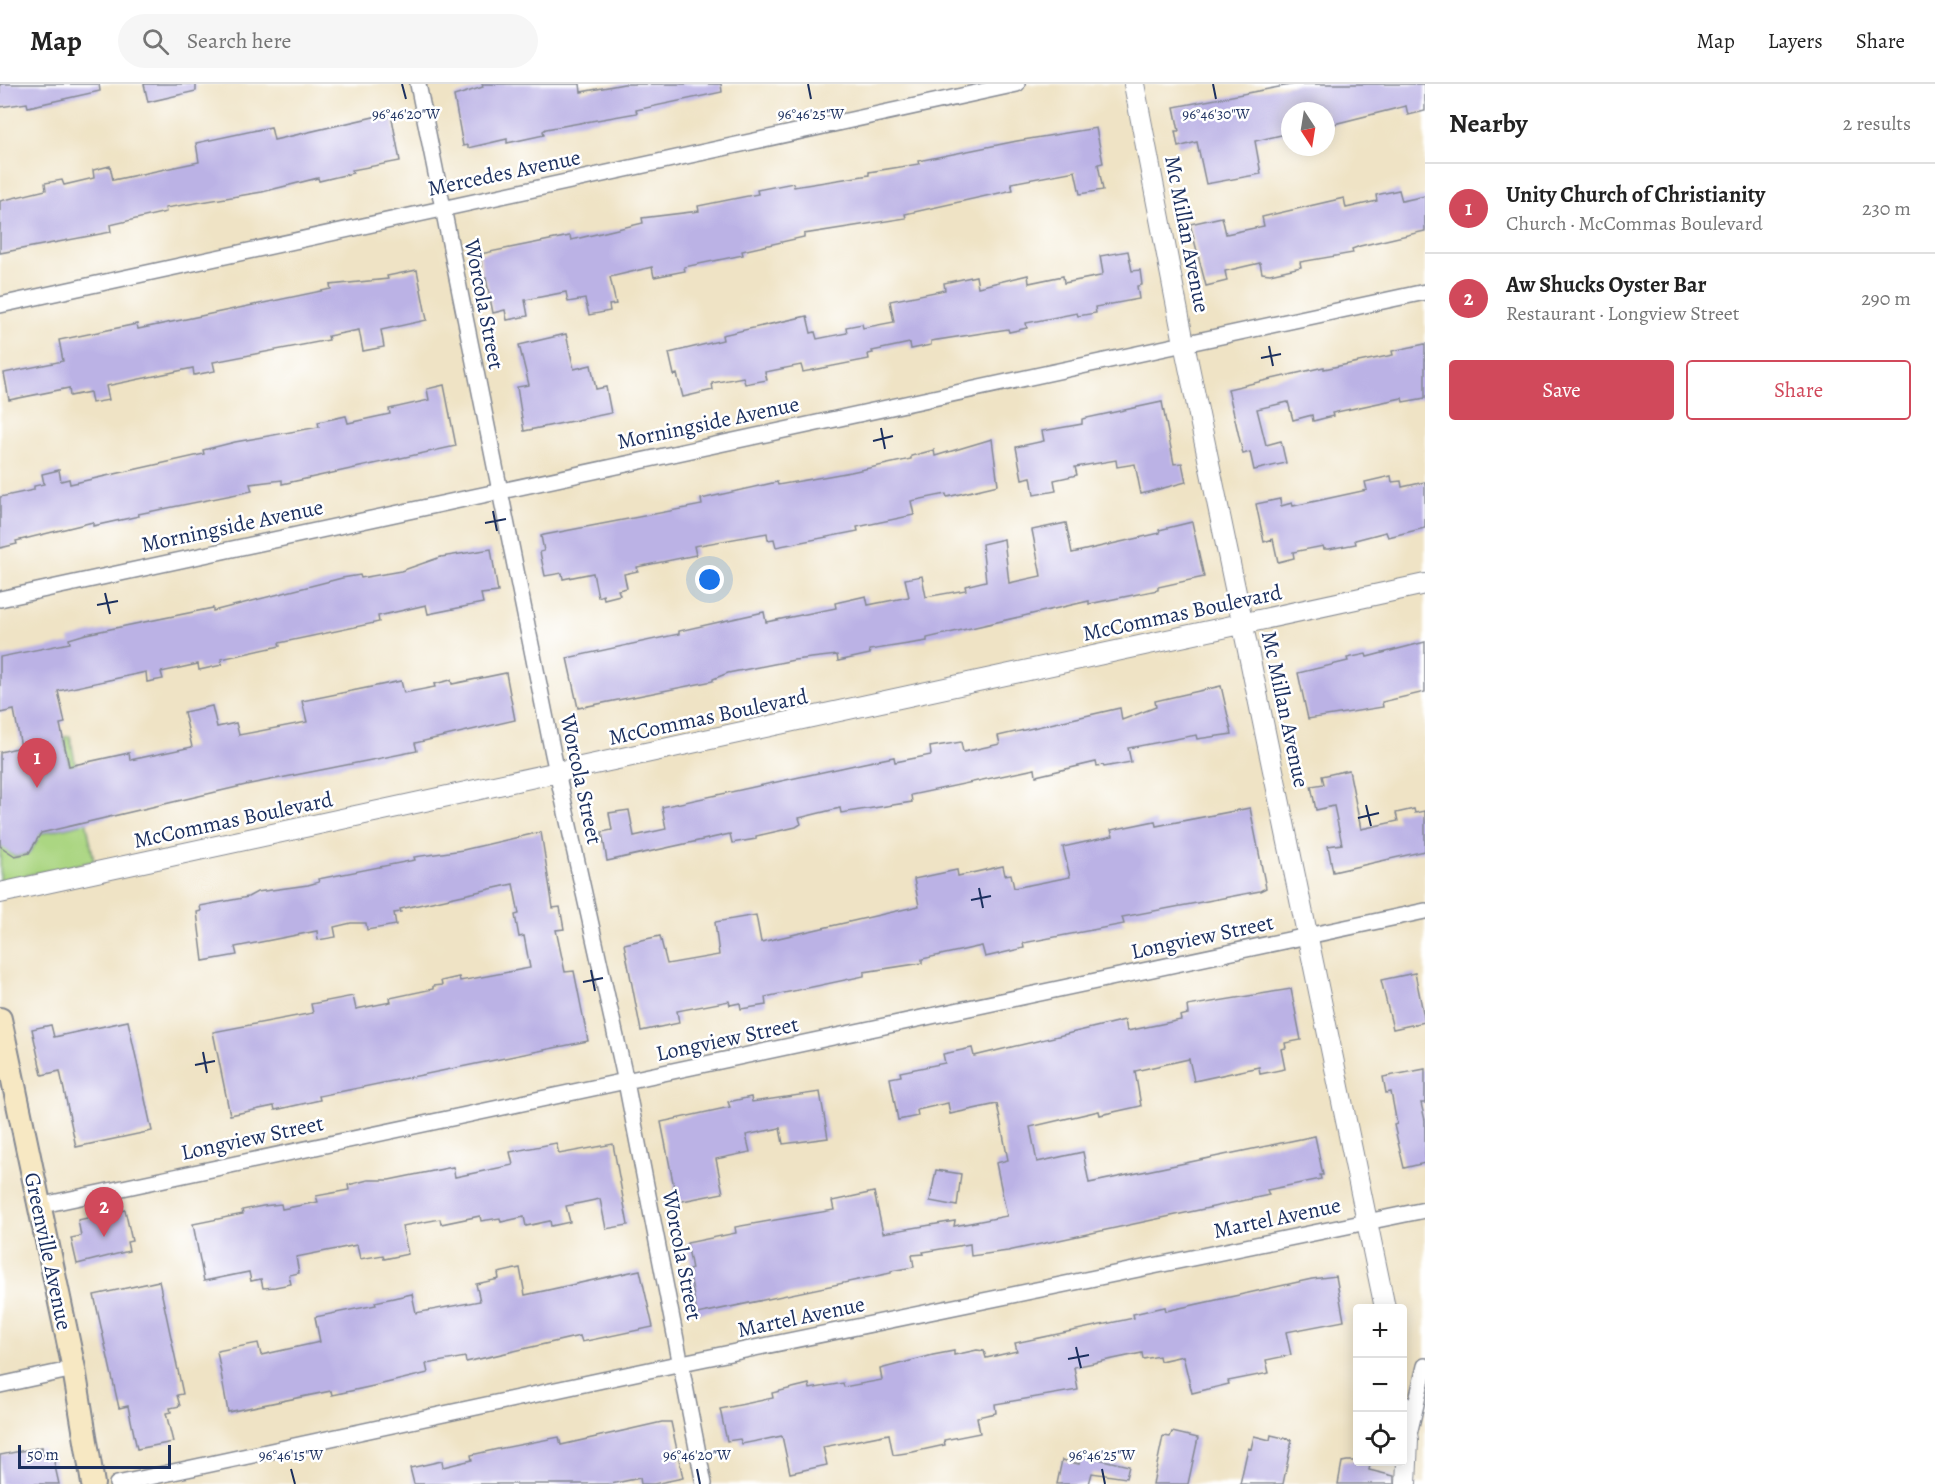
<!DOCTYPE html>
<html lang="en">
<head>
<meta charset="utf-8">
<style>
	:root { --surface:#fff; --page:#f6f6f6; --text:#222; --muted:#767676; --line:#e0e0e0; --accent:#d1495b }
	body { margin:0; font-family:Alegreya,serif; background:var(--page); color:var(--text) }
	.controls { position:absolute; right:18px; bottom:18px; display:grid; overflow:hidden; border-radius:6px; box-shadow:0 3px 15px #0003 }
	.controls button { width:54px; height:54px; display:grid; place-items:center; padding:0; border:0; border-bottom:2px solid var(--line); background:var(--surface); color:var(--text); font:30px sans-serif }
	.compass { position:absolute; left:1281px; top:18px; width:54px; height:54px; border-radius:50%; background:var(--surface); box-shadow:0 3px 15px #0003; rotate:168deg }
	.scale { position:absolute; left:18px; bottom:15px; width:153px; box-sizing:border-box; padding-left:6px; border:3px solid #1b2f5e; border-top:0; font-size:16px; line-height:21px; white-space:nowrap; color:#1b2f5e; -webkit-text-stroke:4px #fff; paint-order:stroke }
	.you { position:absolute; left:710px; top:496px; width:21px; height:21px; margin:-15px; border:4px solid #fff; border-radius:50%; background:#1a73e8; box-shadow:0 0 0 9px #1a73e833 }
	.badge { display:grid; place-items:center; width:39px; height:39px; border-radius:50%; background:var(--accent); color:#fff; font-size:20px; font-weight:700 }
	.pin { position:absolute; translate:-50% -50px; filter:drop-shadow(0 2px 3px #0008) }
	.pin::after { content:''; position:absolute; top:32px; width:21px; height:18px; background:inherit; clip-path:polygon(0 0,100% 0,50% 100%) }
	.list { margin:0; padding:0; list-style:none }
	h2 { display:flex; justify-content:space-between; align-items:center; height:78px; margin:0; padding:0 24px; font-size:26px }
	h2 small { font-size:20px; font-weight:400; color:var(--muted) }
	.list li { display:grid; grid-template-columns:39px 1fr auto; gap:18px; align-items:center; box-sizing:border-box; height:90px; padding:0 24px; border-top:2px solid var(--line) }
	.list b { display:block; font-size:22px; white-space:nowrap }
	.list p { margin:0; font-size:20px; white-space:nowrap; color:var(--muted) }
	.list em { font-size:20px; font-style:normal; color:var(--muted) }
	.actions { display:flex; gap:12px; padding:18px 24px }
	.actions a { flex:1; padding:14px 0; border:2px solid var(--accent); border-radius:6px; text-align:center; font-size:21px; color:var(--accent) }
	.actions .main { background:var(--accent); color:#fff }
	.icon { flex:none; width:33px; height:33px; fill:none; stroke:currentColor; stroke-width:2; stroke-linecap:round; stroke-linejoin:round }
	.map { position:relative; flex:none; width:1425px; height:1400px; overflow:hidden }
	header { display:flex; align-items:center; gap:36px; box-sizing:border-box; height:84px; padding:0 30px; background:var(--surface); border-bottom:2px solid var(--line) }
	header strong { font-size:28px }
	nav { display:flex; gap:33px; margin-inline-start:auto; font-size:21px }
	.search { width:420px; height:54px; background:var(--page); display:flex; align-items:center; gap:15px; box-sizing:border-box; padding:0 21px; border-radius:33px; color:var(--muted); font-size:22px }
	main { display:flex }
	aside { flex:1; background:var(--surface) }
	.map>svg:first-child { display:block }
	.green { fill:#abd682; stroke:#638270; stroke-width:1.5 }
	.building { fill:#bbb2e5 }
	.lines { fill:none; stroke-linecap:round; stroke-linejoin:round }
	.minor-casing { stroke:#858992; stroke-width:18 }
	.tertiary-casing { stroke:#858992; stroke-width:22 }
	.secondary-casing { stroke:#858992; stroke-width:26 }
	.minor { stroke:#fff; stroke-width:15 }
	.tertiary { stroke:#fff; stroke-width:20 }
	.secondary { stroke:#f7e8c3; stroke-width:22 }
	.ticks { fill:none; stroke:#1b2f5e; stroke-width:2 }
	.labels { text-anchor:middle; stroke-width:5; stroke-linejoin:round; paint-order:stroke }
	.street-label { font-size:22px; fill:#1b2f5e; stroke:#fff }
	.ticks-label { font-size:15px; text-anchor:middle; fill:#1b2f5e; stroke:#fff; stroke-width:5; stroke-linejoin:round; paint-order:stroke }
</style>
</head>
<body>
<header>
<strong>Map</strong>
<div class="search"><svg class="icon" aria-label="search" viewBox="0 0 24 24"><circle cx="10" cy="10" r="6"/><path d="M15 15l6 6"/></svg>Search here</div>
<nav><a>Map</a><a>Layers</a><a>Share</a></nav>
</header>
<main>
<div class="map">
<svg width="1425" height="1400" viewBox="0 0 1425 1400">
	<rect width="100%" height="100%" fill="#fff"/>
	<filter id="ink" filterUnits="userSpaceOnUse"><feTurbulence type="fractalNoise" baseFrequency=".0167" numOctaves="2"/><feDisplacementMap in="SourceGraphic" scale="12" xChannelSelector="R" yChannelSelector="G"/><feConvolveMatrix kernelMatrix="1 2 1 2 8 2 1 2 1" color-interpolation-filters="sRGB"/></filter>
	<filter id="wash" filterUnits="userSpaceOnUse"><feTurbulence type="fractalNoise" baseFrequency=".008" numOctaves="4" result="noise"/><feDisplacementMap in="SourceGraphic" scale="24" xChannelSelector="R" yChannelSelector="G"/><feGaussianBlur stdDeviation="1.35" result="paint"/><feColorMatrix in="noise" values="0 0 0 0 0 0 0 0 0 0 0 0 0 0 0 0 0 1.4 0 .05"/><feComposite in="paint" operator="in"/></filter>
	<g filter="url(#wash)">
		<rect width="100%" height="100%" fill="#efe3c5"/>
		<path class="green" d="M70,652l24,125 -94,20v-38l15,14 14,-4 8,-12 -2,-6 46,-11 -17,-87z"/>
		<g id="blocks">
			<path class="building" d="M0,0h99l1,7 -72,16 -1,-4 -27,4z
				M144,0h52v7l-48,11z
				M482,0h98l1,8 43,-8h97l1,8 -86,18 1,3 -91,16 -3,2 1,4 -37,8v-4l-39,9v-3l-5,1 -9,-50 29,-9z
				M1295,0h130v27l-17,4 -2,-9 -80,20v-15h-36v22l-35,8 6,33 -55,10 -9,-42 -19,5 -3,-16h4l-5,-24z
				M391,29l9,48 -48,9 1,3 -34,8 -1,-3 -56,14 -97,16 1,4 -56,13 1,7 -111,21v-52l46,-11 -1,-7 17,-3 2,5 30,-7 -1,-8 17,-4 3,14 86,-18 -3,-19 75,-16 3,13z
				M1096,44l7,35 -5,1 5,26 -23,4 -5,-23 -64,12 2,7 -108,24 1,4 -102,16v3l-62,14 1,4 -59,12 1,4 -31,6 -2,-10 -42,10 6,27 -7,1 1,6 -21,4 -4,-16 -17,3 -2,-10 -41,8 3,16 -21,4 -2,-10 -12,3 -7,-35 -3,1 -3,-25 90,-18 1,4 72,-17 -1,-5 57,-7 -1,-5 60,-12 -1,-4 36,-7 1,4 75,-12v-3l50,-8 -1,-3 99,-20z
				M1399,106l3,11 23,-5v35l-65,15 -8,3 1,4 -53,9 1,5 -31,7 -8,-1 -2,-10 -35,8 2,10 -21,5 -16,-62 32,-7 4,17 38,-8 -2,-9 82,-19 2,10 31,-7 -1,-6z
				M1128,167l4,20 8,-1 2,15 -5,1 2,13 -44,8 1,6 -18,3 -1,-3 -51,10 1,5 -18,4 -1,-3 -77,12v4l-20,4 -1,-6 -38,8 1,2 -5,1 1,5 -66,13 -2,-7 -36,7 2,8 -22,4 -2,-7 -31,6 1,7 -30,7 -6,-23 -3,1 -5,-22 54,-13 -1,-5 85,-19 4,17 4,-1 2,7 30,-6 -1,-6 16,-3 1,4 31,-6 -4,-21 55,-11 -1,-7 32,-7 2,11 50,-12 1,8 34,-7 1,7 36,-7 3,-3 -3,-17z
				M417,186l10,50 -46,10 3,17 -21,4 -4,-21 -31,6 1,4 -116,22 2,9 -21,4 -1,-7 -87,18 3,14 -17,3 -2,-11 -20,4 -1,-8 -60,12 -5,-27 59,-12 -4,-21 78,-16 1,5 193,-40 -1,-4 58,-6 -1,-3z
				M566,250l8,35 17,-4 5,24 10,-2 5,26 -87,18 -7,-44 12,-2 -10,-40z
				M1425,260v54l-22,4 -1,-4 -70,15 1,3 -20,5 -1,-6 -19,5 -5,-18 -31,7 9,36 15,-4 5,22 -32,7 -4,-18 -7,2 -15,-65 96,-22v2l69,-14 -1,-4z
				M444,301l12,61 -174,38v-4l-32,4 2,7 -114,23 1,2 -46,10v-4l-77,19 1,3 -17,4v-51l34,-7v-4l10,-2 -2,-10 17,-4 2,11 8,-2 1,5 134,-30 -1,-4 32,-8 84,-15 -1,-5 28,-6 2,7 42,-9 -1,-5 40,-9 -2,-11z
				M1162,318l12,62 8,-1 4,19 -45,12 -6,-30 -18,3 -1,-7 -41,7 2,8 -23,5 2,11 -22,4 -3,-18 -9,2 -6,-32 28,-6 -2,-10 40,-7v-5z
				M992,355l6,46 -51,12 -1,-3 -35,7 3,14 -57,12 1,4 -82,16 -2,-8 -6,1 -1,-7 -73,13 2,9 -59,12 1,4 -14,3 3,14 -9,2 2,5 -16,4 -1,-4 -5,2 -5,-24 -30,6 -1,-6 -17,3 -5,-24 4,-1 -3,-15 3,-1 158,-30 -1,-6 76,-17 1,3 73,-13 60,-13v-3l23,-6 1,6z
				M1391,392l1,6 9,-1 1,6 23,-5v46l-37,9 -2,-5 -31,8 1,4 -27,5h-5l-1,-3 -30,6 1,6 -16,4 -5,-23 -9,3 -8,-38 24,-5 1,7 11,-3 1,3 74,-16 -2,-8z
				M1192,438l12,55 -46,10v3l-69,14v-3l-162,37v3l-58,9 1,4 -32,7 -1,-6 -43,5 -66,13 -15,6v2l-135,27 -11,-50 112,-24v-3l85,-19 2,10 70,-14 -1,-5 31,-7 2,9 41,-8 -4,-18 17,-3 4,21 40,-7 -1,-4 21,-5 -4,-37 22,-5 5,44 32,-7 -9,-46 34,-7 6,30 88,-20 -1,-3z
				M491,465l7,43 -17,2 2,9 -55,11 -2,-9 -48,11 1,6 -100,21 1,3 -59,13 1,6 -23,5 -1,-6 -37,8 2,7 -16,3 -1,-10 -88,19 7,32 -5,1 9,42 60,-13 1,7 62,-13 -8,-35 28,-6 5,21 19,-4 3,12 68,-13 -5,-21 99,-20 3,12 31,-6 -1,-3 17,-4 1,4 54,-11 9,47 -100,23 2,8 -167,33 -209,49 -12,20 -14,3 -15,-10v-94l21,-5 -7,-37 -14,3v-56l70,-14 -1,-4 17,-5 127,-26v3l129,-33 18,-3 1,3 40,-7 40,-14z
				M1425,558v50l-43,10 1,5 -75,12 -10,-46 50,-12 -1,-3 19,-4 1,3z
				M1221,602l11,48 -35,5 -1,-4 -68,13 3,14 -27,5 -1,-2 -6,1 -1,-4 -60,14 -1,-7 -124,26 1,7 -71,11 -1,-5 -41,10 2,6 -5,3 -40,9v3l-24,4 -2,-9 -123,27 -5,-29 10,-2 -3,-17 20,-3 5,26 32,-7 -4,-22 202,-44 30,-6 1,5 36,-7 -1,-8 31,-5 2,10 37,-8 -2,-8 122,-28 2,12 34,-13 -1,-6z
				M1349,686l12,59 37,-8 -2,-8 18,-4 1,4 10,-2v40l-92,21 -5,-26 14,-2 -8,-38 -18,4 -5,-24 13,-2 -2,-8z
				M1250,724l16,80 -6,3 -138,26 2,7 -101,19 1,5 -39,9 -3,-11 -60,13v4l-58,9v4l-99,21 1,8 -25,4 -1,-6 -10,2 -1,-4 -52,10 2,12 -38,8 -17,-87 36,-8 7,28 52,-9 -4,-33 41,-7 5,27 158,-36 -5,-27 43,-9 1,6 45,-10 2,9 6,-1 3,14 56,-11 -7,-30 50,-11 -2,-6 44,-9 1,5z
				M541,748l12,76 7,-1 4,22 -8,1 9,42 9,-1 14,70 -269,55 1,4 -45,10 -1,-4 -44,9 -17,-83 100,-19 -2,-9 42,-8 3,13 35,-7 -1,-4 43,-9v-3l9,-1 -1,-4 18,-4 1,4 70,-13 -6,-32 -5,1 -4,-22 4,-1 -6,-30 -113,25 1,3 -7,1 2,12 -29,5 -1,-7h-15l-17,4 2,10 -18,3 -1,-9 -82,16 2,8 -34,6 -6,-49 4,-1 -1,-5 48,-9 9,-5 51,-7 11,-3 -1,-3 97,-19 -1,-3 49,-7z
				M1415,889l10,49 -32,7 -12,-49z
				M1291,905l10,51 -16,3 1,5 -5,1 4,20 -25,5 -1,-7 -65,14 -5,-22 -54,12 6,35 -41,9 -1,-4 -69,16 7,35 46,-10 6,31 226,-47 8,39h-3l1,4 -54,11 2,5 -14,3 -247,53 -37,5 -1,-12 -47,8 1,2 -12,1 2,12 -23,4v2l-194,41 -8,-44 3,-1 -5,-26 49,-10 -1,-6 99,-17 -2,-9 42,-9 9,41 72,-12 -1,5 53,-10 -11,-53 12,-3 -11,-56 -47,10 -2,-11 -31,7 1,6 -20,4 -8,-42 11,-2 -1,-4 45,-9 -2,-9 29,-6 2,8 151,-36 2,11 54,-11 -1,-4 8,-2 -1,-8z
				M128,937l24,110 -76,16 -16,-76 -18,4 -10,-46 19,-4 3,12z
				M1425,985v34h-4l4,17v43l-21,5 -10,-43 3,-1 -6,-32 -5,1 -3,-16z
				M820,1008l8,46 -45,6 -3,-16 -34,7 4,17 -34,7 7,34 -46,9 -16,-80 69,-15 -2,-5 23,-5 1,5z
				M556,1059l3,11 54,-10 15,81 -22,4 -6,-30 -34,7 4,16 -19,4 -1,-5 -24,5 -2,-9 -23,5 -1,-4 -19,3 -1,-5 -39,8 -1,-5 -38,7 6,28 -24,5 -1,-4 -23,4 -3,-14 -61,12 3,16 -10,2 2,9 -16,3 -12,1 -2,-9 -10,2 -2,-9 -45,9 -11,-57 50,-10 -1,-4 21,-4 18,-2 1,5 36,-7 -2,-6 33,-6 -1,-5 20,-5h21l64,-13 2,10 58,-12 -3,-13z
				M936,1086l25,4 -4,32 -27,-5z
				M125,1126l7,31 -5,1 2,9 -52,13 -6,-26 10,-2 -3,-16z
				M520,1184l5,27 115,-25 13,57 -71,15 -2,-6 -114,26 -1,-5 -39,7 2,9 -50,12 -46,10 -1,-4 -103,21 -11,-61 41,-8 3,12 59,-13 -5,-25 61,-12 -1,-3 37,-8 4,19 64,-12 -4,-17 23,-5 -1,-6z
				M1336,1192l8,45 -58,11 5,23 -25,5 3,13 -41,8 1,3 -37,9 -9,-37 -23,5 -1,-5 -16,3 -1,-6 -68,14 4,23 -83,14 1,9 -19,4 3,16 -36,7 1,5 -32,7 -20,3 -4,-21 -66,13 4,18 -37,8 -8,-37 -40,8 -2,-5 -13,2 -7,-32 53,-11 -1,-5 37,-9 1,5 33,-6 1,4 38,-7 -2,-11 53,-14 21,-4v4l23,-5 7,1 2,7 31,-7 -2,-8 119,-25 -1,-4 32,-7 1,4 146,-32z
				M159,1197l24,113 -6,1 3,11 -10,2 1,4 -5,1 7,29 -36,7 -9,-43 -9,2 -25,-113z
				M662,1338h9l12,56 -29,6h-13l-1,-6 -29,6h-197l-4,-16 32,-7 1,6 29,-7 -1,-5 27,-6 61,-12 2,8z
				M1172,1348l26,6 -10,46h-35l10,-48 7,1z
				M1271,1351l21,5 -9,44h-43l8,-36 3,1 3,-13 16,4z
				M42,1363l1,8 9,-2 7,31h-59v-29z
				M1081,1371l48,11 -3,12 -34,-5 -3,11h-32l5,-24 17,4z
				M1347,1377h18v3l5,1 -1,5 25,6v8h-56l4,-22z"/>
		</g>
	</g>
	<g filter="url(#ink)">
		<use href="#blocks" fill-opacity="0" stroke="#858992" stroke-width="1.5"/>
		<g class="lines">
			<g class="minor-casing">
				<path id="minor" d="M418,0l135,670 73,328 78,402
					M0,221l1017,-221
					M0,515l1425,-307
					M38,1122l1387,-295
					M0,1301l74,-16
					M1409,1350l16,-68
					M117,1400l565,-121 743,-153"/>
			</g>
			<g class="tertiary-casing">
				<path id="tertiary" d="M1134,0l50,259 201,965
					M0,809l1425,-309
					M1402,1321l6,35 -2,44"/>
			</g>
			<g class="secondary-casing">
				<path id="secondary" d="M0,935l74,350 19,115"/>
			</g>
			<use href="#minor" class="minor"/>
			<use href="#tertiary" class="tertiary"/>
			<use href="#secondary" class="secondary"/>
		</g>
	</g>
	<path class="ticks" d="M402,0l4,15M808,0l3,15M1213,0l3,15M1269,262l4,20M1261,274l20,-4M881,344l4,21M873,357l20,-5M493,427l4,20M485,439l21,-4M105,509l5,21M97,521l21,-4M1366,721l5,21M1358,734l21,-5M979,804l4,20M971,816l20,-4M591,886l4,21M583,898l20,-4M203,968l4,21M195,981l20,-4M1076,1263l5,21M1068,1275l21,-4M291,1385l4,15M697,1385l3,15M1102,1385l3,15"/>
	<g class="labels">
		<g class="street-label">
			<text transform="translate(504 88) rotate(-12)" y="8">Mercedes Avenue</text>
			<text transform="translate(1188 150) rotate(79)" y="8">Mc Millan Avenue</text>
			<text transform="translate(485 220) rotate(79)" y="8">Worcola Street</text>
			<text transform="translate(708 338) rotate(-12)" y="8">Morningside Avenue</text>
			<text transform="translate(232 441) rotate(-12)" y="8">Morningside Avenue</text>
			<text transform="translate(1182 528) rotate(-12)" y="8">McCommas Boulevard</text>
			<text transform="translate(1286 625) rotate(78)" y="8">Mc Millan Avenue</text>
			<text transform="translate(708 632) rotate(-12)" y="8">McCommas Boulevard</text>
			<text transform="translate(582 695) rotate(78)" y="8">Worcola Street</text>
			<text transform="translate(233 735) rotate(-12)" y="8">McCommas Boulevard</text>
			<text transform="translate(1202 852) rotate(-12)" y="8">Longview Street</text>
			<text transform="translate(727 954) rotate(-12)" y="8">Longview Street</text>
			<text transform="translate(252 1053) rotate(-12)" y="8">Longview Street</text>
			<text transform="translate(1277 1133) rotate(-12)" y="8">Martel Avenue</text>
			<text transform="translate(49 1167) rotate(78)" y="8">Greenville Avenue</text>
			<text transform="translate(683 1171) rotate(79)" y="8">Worcola Street</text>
			<text transform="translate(801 1232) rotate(-12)" y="8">Martel Avenue</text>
		</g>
	</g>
	<g class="ticks-label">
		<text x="406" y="35">96°46'20"W</text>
		<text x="811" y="35">96°46'25"W</text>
		<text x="1216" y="35">96°46'30"W</text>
		<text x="291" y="1376">96°46'15"W</text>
		<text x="697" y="1376">96°46'20"W</text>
		<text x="1102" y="1376">96°46'25"W</text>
	</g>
</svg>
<div class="controls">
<button>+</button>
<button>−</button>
<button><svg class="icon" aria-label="locate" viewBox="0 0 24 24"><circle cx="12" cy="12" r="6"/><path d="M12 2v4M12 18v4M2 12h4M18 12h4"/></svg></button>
</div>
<svg class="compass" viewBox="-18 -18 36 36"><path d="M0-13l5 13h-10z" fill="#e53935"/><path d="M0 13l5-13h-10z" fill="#767676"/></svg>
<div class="scale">50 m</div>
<div class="you"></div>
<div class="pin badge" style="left:37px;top:704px">1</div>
<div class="pin badge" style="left:104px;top:1153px">2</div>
</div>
<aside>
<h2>Nearby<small>2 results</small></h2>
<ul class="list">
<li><span class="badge">1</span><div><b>Unity Church of Christianity</b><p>Church · McCommas Boulevard</p></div><em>230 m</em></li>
<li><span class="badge">2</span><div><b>Aw Shucks Oyster Bar</b><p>Restaurant · Longview Street</p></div><em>290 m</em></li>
</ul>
<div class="actions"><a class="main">Save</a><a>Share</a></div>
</aside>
</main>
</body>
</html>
